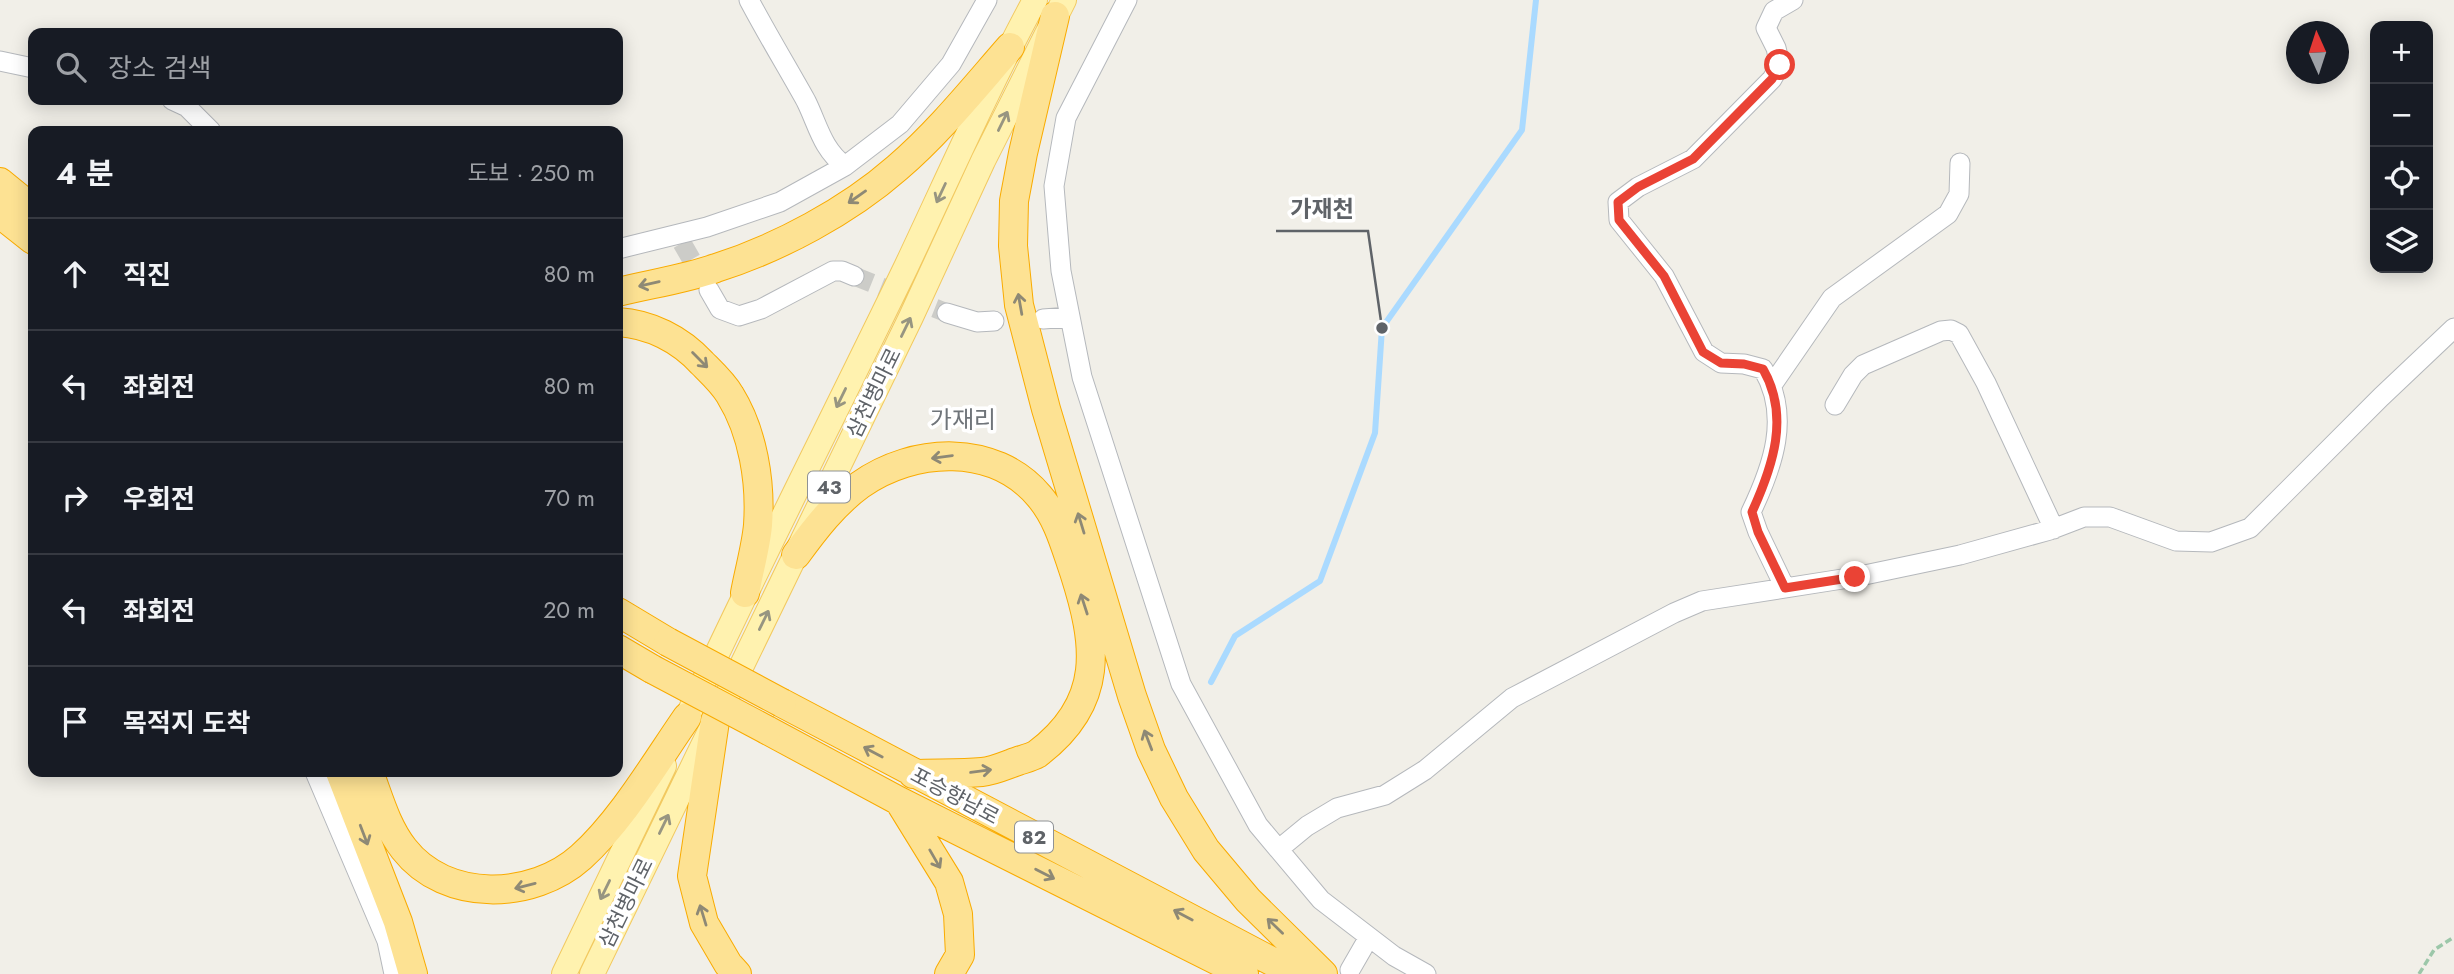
<!DOCTYPE html>
<html lang="ko">
<head>
<meta charset="utf-8">
<style>
	:root { --surface:#171b24; --page:#20242c; --text:#f1f3f6; --muted:#9ea1a6; --line:#363941 }
	body { margin:0; font-family:Jost,"Noto Sans KR",sans-serif; background:var(--page); color:var(--text) }
	.controls { position:absolute; right:21px; top:21px; display:grid; overflow:hidden; border-radius:14px; box-shadow:0 4px 18px #0003 }
	.controls button { width:63px; height:63px; display:grid; place-items:center; padding:0; border:0; border-bottom:2px solid var(--line); background:var(--surface); color:var(--text); font:35px sans-serif }
	.compass { position:absolute; left:2286px; top:21px; width:63px; height:63px; border-radius:50%; background:var(--surface); box-shadow:0 4px 18px #0003; rotate:357deg }
	.stop { position:absolute; width:21px; height:21px; margin:-16px; border:5px solid #ea4335; border-radius:50%; background:#fff }
	.stop.end { background:#ea4335; border-color:#fff; box-shadow:0 2px 7px #0008 }
	.list { margin:0; padding:0; list-style:none }
	h2 { display:flex; justify-content:space-between; align-items:center; height:91px; margin:0; padding:0 28px; font-size:30px }
	h2 small { font-size:23px; font-weight:400; color:var(--muted) }
	.list li { display:grid; grid-template-columns:46px 1fr auto; gap:21px; align-items:center; box-sizing:border-box; height:112px; padding:0 28px; border-top:2px solid var(--line) }
	.list b { display:block; font-size:26px; white-space:nowrap }
	.list em { font-size:23px; font-style:normal; color:var(--muted) }
	.icon { flex:none; width:38px; height:38px; fill:none; stroke:currentColor; stroke-width:2; stroke-linecap:round; stroke-linejoin:round }
	.map { position:relative; flex:none; width:2454px; height:974px; overflow:hidden }
	.search { position:absolute; background:var(--surface); box-shadow:0 4px 18px #0003; left:28px; top:28px; width:595px; height:77px; display:flex; align-items:center; gap:18px; box-sizing:border-box; padding:0 24px; border-radius:14px; color:var(--muted); font-size:26px }
	.panel { position:absolute; background:var(--surface); box-shadow:0 4px 18px #0003; left:28px; top:126px; width:595px; height:651px; border-radius:14px }
	.map>svg:first-child { display:block }
	.lines { fill:none; stroke-linecap:round; stroke-linejoin:round }
	.stream { stroke:#aadaff; stroke-width:6 }
	.minor-tunnel { stroke:#ccccc8; stroke-width:19; stroke-dasharray:19 10; stroke-linecap:butt }
	.minor-casing { stroke:#b5b8bc; stroke-width:21 }
	.major-casing { stroke:#f2c960; stroke-width:26 }
	.highway-casing { stroke:#f9ab00; stroke-width:30 }
	.path { stroke:#9cc7a9; stroke-width:3.5; stroke-dasharray:7 3.5; stroke-linecap:butt }
	.minor { stroke:#fff; stroke-width:19 }
	.major { stroke:#fff2af; stroke-width:24 }
	.highway { stroke:#fde293; stroke-width:28 }
	.highway-bridge-casing { stroke:#f9ab00; stroke-width:30; stroke-linecap:butt }
	.highway-bridge { stroke:#fde293; stroke-width:28 }
	.oneway { stroke:#979581 }
	.oneway2 { stroke:#8e8975 }
	.route { stroke:#ea4335; stroke-width:9 }
	.labels { text-anchor:middle; stroke-width:7; stroke-linejoin:round; paint-order:stroke }
	.shield { fill:#fff; stroke:#8f9295; stroke-width:2 }
	.shield-label { font-size:19px; font-weight:bold; fill:#5f6368 }
	.street-label { font-size:21px; fill:#5f6368; stroke:#fff }
	.quarter-label { font-size:24px; fill:#70757a; stroke:#fff }
	.leader { fill:none; stroke:#5f6368; stroke-width:2.5 }
	.callout-dot { fill:#5f6368; stroke:#fff; stroke-width:2.5 }
	.callout-label { font-size:23px; text-anchor:middle; font-weight:bold; fill:#5f6368; stroke:#fff; stroke-width:7; stroke-linejoin:round; paint-order:stroke }
</style>
</head>
<body>
<div class="map">
<svg width="2454" height="974" viewBox="0 0 2454 974">
	<rect width="100%" height="100%" fill="#f1efe8"/>
	<g class="lines">
		<path class="stream" d="M1211,682l24,-46 85,-55 55,-148 7,-105 140,-198 14,-130"/>
		<path class="minor-tunnel" d="M682,243l22,38
			M854,276l93,37"/>
		<g class="minor-casing">
			<path id="minor" d="M749,0c18,34 38,67 57,101 12,24 16,48 39,65
				M1127,0l-61,118 -12,68 7,85 21,106 99,307 77,141 63,75 73,56 32,18
				M0,61l33,7
				M172,100l15,7 24,24
				M618,249l89,-22 73,-25 65,-36 55,-42 51,-60 36,-64
				M709,290l11,19 19,7 22,-7 72,-38h9l12,5
				M947,313l30,9 17,-1
				M1043,319l27,-2
				M1772,385l60,-87 116,-84 11,-20 1,-31
				M1835,405l18,-30 10,-10 78,-34 10,-1 8,4 27,49 68,146
				M1785,588l-27,-56 -7,-20c22,-46 40,-96 12,-143l-19,-5 -23,-1 -17,-11 -40,-76 -45,-56 -1,-18 20,-15 55,-28 79,-80 8,-14 -4,-17 -10,-20 8,-17 19,-11
				M315,772l72,169 7,33
				M1279,849l28,-23 30,-18 48,-13 40,-25 87,-72 162,-85 28,-12 153,-24 105,-22 90,-25 34,-13h26l66,24 35,1 39,-14 131,-131 73,-69
				M1350,970l19,-33"/>
		</g>
		<g class="major-casing">
			<path id="major" d="M690,711c69,-149 144,-295 216,-444 42,-89 82,-180 129,-267
				M564,974l100,-208
				M592,974l319,-657 72,-156 81,-161"/>
		</g>
		<g class="highway-casing">
			<path id="highway" d="M1055,16l-32,137 -9,48 -1,45 6,59 27,104 86,287 19,54 23,48 32,52 42,50 75,74
				M0,182l33,27
				M0,214l33,26
				M618,292c32,-8 67,-13 98,-24 63,-20 132,-57 181,-100 42,-36 77,-80 113,-121
				M618,322c32,2 62,17 84,41 10,10 21,20 28,32 23,37 31,87 28,130 -2,22 -9,46 -13,68
				M796,555c19,-26 38,-51 64,-70 54,-38 134,-42 179,11 19,22 26,50 35,76 23,72 32,130 -37,182 -5,3 -13,5 -19,7 -12,4 -24,10 -36,11 -22,2 -46,1 -69,2
				M618,612l50,30
				M618,649l34,20
				M782,703l514,271
				M715,721l-23,155 12,47 24,41 9,10
				M767,730l132,71 345,173
				M340,772l58,150 15,52
				M369,772c10,26 17,54 35,77 42,54 129,51 177,8 41,-37 74,-94 106,-140
				M899,801l50,81 9,32 2,41 -11,19"/>
		</g>
		<path class="path" d="M2419,974l15,-24 20,-13"/>
		<use href="#minor" class="minor"/>
		<use href="#major" class="major"/>
		<use href="#highway" class="highway"/>
		<g class="highway-bridge-casing">
			<path id="highway-bridge" d="M668,642l114,61
				M652,669l115,61"/>
		</g>
		<use href="#highway-bridge" class="highway-bridge"/>
	</g>
	<defs><path id="oneway-shaft" d="M-6 0H5M1.5-3L5.5 0L1.5 3" fill="none" stroke-width="1.6" stroke-linecap="round" stroke-linejoin="round" transform="scale(1.75)"/></defs>
	<g class="oneway">
		<use href="#oneway-shaft" transform="translate(1003 121) rotate(-64)"/>
		<use href="#oneway-shaft" transform="translate(941 193) rotate(115)"/>
		<use href="#oneway-shaft" transform="translate(906 327) rotate(-64)"/>
		<use href="#oneway-shaft" transform="translate(841 398) rotate(116)"/>
		<use href="#oneway-shaft" transform="translate(764 620) rotate(-64)"/>
		<use href="#oneway-shaft" transform="translate(664 824) rotate(-64)"/>
		<use href="#oneway-shaft" transform="translate(605 890) rotate(116)"/>
	</g>
	<g class="oneway2">
		<use href="#oneway-shaft" transform="translate(857 197) rotate(145)"/>
		<use href="#oneway-shaft" transform="translate(649 284) rotate(167)"/>
		<use href="#oneway-shaft" transform="translate(1020 304) rotate(-100)"/>
		<use href="#oneway-shaft" transform="translate(700 360) rotate(45)"/>
		<use href="#oneway-shaft" transform="translate(942 457) rotate(172)"/>
		<use href="#oneway-shaft" transform="translate(1081 523) rotate(-107)"/>
		<use href="#oneway-shaft" transform="translate(1084 604) rotate(-108)"/>
		<use href="#oneway-shaft" transform="translate(1148 740) rotate(-111)"/>
		<use href="#oneway-shaft" transform="translate(873 752) rotate(-152)"/>
		<use href="#oneway-shaft" transform="translate(981 771) rotate(-8)"/>
		<use href="#oneway-shaft" transform="translate(364 835) rotate(69)"/>
		<use href="#oneway-shaft" transform="translate(935 859) rotate(60)"/>
		<use href="#oneway-shaft" transform="translate(1045 874) rotate(27)"/>
		<use href="#oneway-shaft" transform="translate(525 886) rotate(166)"/>
		<use href="#oneway-shaft" transform="translate(703 915) rotate(-107)"/>
		<use href="#oneway-shaft" transform="translate(1183 915) rotate(-152)"/>
		<use href="#oneway-shaft" transform="translate(1275 926) rotate(-136)"/>
	</g>
	<g class="lines">
		<path class="route" d="M1780,65l-8,14 -79,80 -55,28 -20,15 1,18 45,56 39,76 18,11 23,1 19,5c27,47 10,97 -11,143l6,20 27,56 70,-11"/>
	</g>
	<g class="labels">
		<g class="shield">
			<rect x="808" y="471.5" width="42" height="31" rx="5"/>
			<rect x="1015" y="821.5" width="38" height="31" rx="5"/>
		</g>
		<g class="shield-label">
			<text x="829" y="494">43</text>
			<text x="1034" y="844">82</text>
		</g>
		<g class="street-label">
			<text transform="translate(874 393) rotate(-64)" y="7">삼천병마로</text>
			<text transform="translate(955 796) rotate(28)" y="7">포승향남로</text>
			<text transform="translate(626 903) rotate(-64)" y="7">삼천병마로</text>
		</g>
		<g class="quarter-label">
			<text x="963" y="428">가재리</text>
		</g>
	</g>
	<path class="leader" d="M1382 328L1368 231H1276"/>
	<circle class="callout-dot" cx="1382" cy="328" r="7"/>
	<g class="callout-label">
		<text x="1322" y="217">가재천</text>
	</g>
</svg>
<div class="controls">
<button>+</button>
<button>−</button>
<button><svg class="icon" aria-label="locate" viewBox="0 0 24 24"><circle cx="12" cy="12" r="6"/><path d="M12 2v4M12 18v4M2 12h4M18 12h4"/></svg></button>
<button><svg class="icon" aria-label="layers" viewBox="0 0 24 24"><path d="M12 4l9 5-9 5-9-5zM3 14l9 5 9-5"/></svg></button>
</div>
<svg class="compass" viewBox="-18 -18 36 36"><path d="M0-13l5 13h-10z" fill="#e53935"/><path d="M0 13l5-13h-10z" fill="#9ea1a6"/></svg>
<div class="stop" style="left:1780px;top:65px"></div>
<div class="stop end" style="left:1855px;top:577px"></div>
<div class="search"><svg class="icon" aria-label="search" viewBox="0 0 24 24"><circle cx="10" cy="10" r="6"/><path d="M15 15l6 6"/></svg>장소 검색</div>
<section class="panel">
<h2>4 분<small>도보 · 250 m</small></h2>
<ul class="list">
<li><svg class="icon" aria-label="ahead" viewBox="0 0 24 24"><path d="M12 20V5M6 11l6-6 6 6"/></svg><div><b>직진</b></div><em>80 m</em></li>
<li><svg class="icon" aria-label="left" viewBox="0 0 24 24"><path d="M17 20v-9H6M10 6l-5 5 5 5"/></svg><div><b>좌회전</b></div><em>80 m</em></li>
<li><svg class="icon" aria-label="right" viewBox="0 0 24 24"><path d="M7 20v-9h11M14 6l5 5-5 5"/></svg><div><b>우회전</b></div><em>70 m</em></li>
<li><svg class="icon" aria-label="left" viewBox="0 0 24 24"><path d="M17 20v-9H6M10 6l-5 5 5 5"/></svg><div><b>좌회전</b></div><em>20 m</em></li>
<li><svg class="icon" aria-label="arrive" viewBox="0 0 24 24"><path d="M6 21V4h12l-3 4 3 4H6"/></svg><div><b>목적지 도착</b></div></li>
</ul>
</section>
</div>
</body>
</html>
